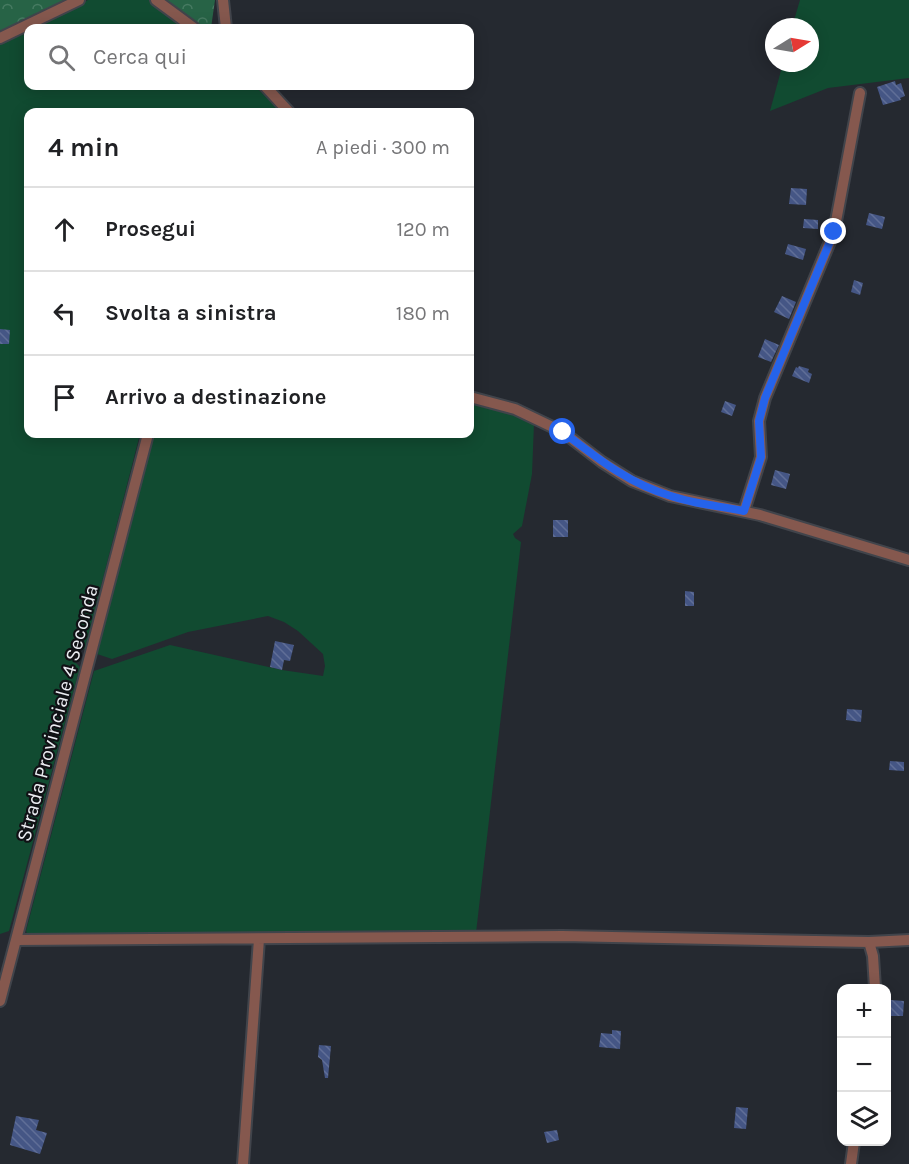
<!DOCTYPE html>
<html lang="it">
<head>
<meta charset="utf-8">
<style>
	:root { --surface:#fff; --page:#f2f2f2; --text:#202124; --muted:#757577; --line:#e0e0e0 }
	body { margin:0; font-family:Karla,sans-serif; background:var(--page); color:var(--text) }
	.controls { position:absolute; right:18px; bottom:18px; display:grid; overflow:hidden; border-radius:12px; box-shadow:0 3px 15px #0003 }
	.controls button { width:54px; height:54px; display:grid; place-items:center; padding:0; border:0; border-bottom:2px solid var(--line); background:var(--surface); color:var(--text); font:30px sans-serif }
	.compass { position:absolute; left:765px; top:18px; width:54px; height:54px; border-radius:50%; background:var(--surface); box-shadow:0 3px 15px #0003; rotate:79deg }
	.stop { position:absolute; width:18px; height:18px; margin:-14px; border:4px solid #2563eb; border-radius:50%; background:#fff }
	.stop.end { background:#2563eb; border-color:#fff; box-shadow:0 2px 6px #0008 }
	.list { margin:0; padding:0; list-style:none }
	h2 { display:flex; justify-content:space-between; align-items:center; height:78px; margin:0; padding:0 24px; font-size:26px }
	h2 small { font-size:20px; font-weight:400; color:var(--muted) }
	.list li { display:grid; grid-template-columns:39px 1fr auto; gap:18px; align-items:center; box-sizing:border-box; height:84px; padding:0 24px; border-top:2px solid var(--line) }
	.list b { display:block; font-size:22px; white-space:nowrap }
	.list em { font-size:20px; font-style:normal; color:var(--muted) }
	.icon { flex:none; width:33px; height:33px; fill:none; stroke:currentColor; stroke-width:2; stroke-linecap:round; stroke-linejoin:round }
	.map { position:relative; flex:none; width:909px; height:1164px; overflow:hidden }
	.search { position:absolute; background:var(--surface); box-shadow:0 3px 15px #0003; left:24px; top:24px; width:450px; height:66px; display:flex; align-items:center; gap:15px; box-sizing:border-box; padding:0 21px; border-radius:12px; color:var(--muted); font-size:22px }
	.panel { position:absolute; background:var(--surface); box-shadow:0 3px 15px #0003; left:24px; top:108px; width:450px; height:330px; border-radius:12px }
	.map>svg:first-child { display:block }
	.grass { fill:#114b31 }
	.forest { fill:url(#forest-crowns) }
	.building { fill:url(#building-back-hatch) }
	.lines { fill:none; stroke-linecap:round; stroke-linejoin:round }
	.minor-casing { stroke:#41444b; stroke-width:14 }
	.minor { stroke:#85584e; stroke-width:10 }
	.route { stroke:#2563eb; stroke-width:8 }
	.labels { text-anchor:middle; stroke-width:4.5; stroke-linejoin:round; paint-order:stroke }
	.street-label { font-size:20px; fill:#eaecf1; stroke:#101115 }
</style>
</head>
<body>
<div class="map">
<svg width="909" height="1164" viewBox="0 0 909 1164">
	<defs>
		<pattern id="forest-crowns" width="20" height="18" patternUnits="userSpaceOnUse" patternTransform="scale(1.5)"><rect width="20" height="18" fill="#276346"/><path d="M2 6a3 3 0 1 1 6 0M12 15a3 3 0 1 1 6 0" fill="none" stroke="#467a61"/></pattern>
		<pattern id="building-back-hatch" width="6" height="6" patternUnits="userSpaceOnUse" patternTransform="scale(1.5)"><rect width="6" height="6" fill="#455685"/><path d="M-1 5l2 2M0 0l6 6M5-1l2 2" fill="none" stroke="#606e97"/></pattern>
	</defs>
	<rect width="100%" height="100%" fill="#252930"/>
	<path class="grass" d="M88,0h64l35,28h-154z
		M800,0h109v78l-81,10 -58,23 13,-48h27v-36h-18z
		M28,33v53h227l26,26h-253v322h112l-55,215 -8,2 -3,10 6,6 -71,264 -9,3v-892z
		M470,402l37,8 27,14 -2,50 -10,52 -9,8 2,4 6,4 -45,391 -448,2 -2,-4 68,-260 76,-26 112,25 41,6 2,-10 -2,-12 -25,-23 -14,-9 -16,-6 -80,16 -76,27 -15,-5 57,-220h316z"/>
	<path class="forest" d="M0,0h72l-72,35z
		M163,0h52l-4,28h-12z"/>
	<path class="building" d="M895,81l1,4 5,-2 4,13 -5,2 1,2 -18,5 -6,-18z
		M791,188l16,1 -1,16 -17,-1z
		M869,213l16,4 -3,12 -16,-4z
		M804,219l14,1v9l-15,-1z
		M788,244l18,5 -3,11 -18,-6z
		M854,280l9,3 -3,12 -9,-3z
		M782,296l14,6 -7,17 -15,-7z
		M0,329l10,1 -1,14h-9z
		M765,339l14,6 -8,17 -13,-5z
		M799,366l10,3 -1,3 4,2 -3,9 -17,-7 4,-9 2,1z
		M725,401l11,4 -4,11 -11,-4z
		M775,470l15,4 -4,15 -15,-4z
		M553,520h15v17h-15z
		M685,591l9,1v14h-9z
		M275,641l19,4 -4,16 -6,-1 -2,10 -12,-3z
		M847,709l15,1 -1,12 -15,-2z
		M890,761l14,1v9l-15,-1z
		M891,1000l13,1 -1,15h-13z
		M612,1030l9,1 -1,18 -21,-2 2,-14 11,1z
		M319,1045l12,1 -3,32h-3l-3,-18 -4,-3z
		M736,1107l12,1 -2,21 -12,-1z
		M16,1116l23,4 -3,10 11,3 -7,21 -30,-9z
		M557,1130l2,10 -12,3 -3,-11z"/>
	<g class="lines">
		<g class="minor-casing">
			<path id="minor" d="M156,0l38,28
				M223,0l3,28
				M0,38l79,-38
				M265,86l24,26
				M470,397l45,12 48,23 39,30 30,19 38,15 90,19 149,45
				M744,511l17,-54 -2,-36 6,-23 69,-166 26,-139
				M16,940l546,-4 307,6 40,-2
				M869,942l4,14 2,32
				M0,1001l148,-567
				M243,1164l16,-225
				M851,1164l3,-22"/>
		</g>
		<use href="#minor" class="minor"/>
	</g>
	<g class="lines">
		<path class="route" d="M563,432c34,26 66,52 108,64 23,8 49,10 73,15l17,-54 -2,-36 6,-23 69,-166"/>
	</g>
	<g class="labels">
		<g class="street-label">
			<text transform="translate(57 713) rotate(-75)" y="7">Strada Provinciale 4 Seconda</text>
		</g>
	</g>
</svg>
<div class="controls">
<button>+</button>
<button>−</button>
<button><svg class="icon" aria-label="layers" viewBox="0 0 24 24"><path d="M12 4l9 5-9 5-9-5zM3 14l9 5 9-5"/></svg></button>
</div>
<svg class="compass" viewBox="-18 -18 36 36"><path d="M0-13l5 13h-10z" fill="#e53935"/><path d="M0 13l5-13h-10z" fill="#757577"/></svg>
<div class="stop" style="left:563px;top:432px"></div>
<div class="stop end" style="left:834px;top:232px"></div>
<div class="search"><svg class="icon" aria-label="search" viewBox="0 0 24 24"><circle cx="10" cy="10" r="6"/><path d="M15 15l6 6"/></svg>Cerca qui</div>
<section class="panel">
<h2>4 min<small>A piedi · 300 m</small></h2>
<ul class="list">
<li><svg class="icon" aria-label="ahead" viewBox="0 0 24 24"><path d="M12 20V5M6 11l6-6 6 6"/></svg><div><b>Prosegui</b></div><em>120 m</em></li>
<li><svg class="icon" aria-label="left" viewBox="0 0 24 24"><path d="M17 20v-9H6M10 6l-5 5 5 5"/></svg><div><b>Svolta a sinistra</b></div><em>180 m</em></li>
<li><svg class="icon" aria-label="arrive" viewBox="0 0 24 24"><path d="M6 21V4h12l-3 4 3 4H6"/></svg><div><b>Arrivo a destinazione</b></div></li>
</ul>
</section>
</div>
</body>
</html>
